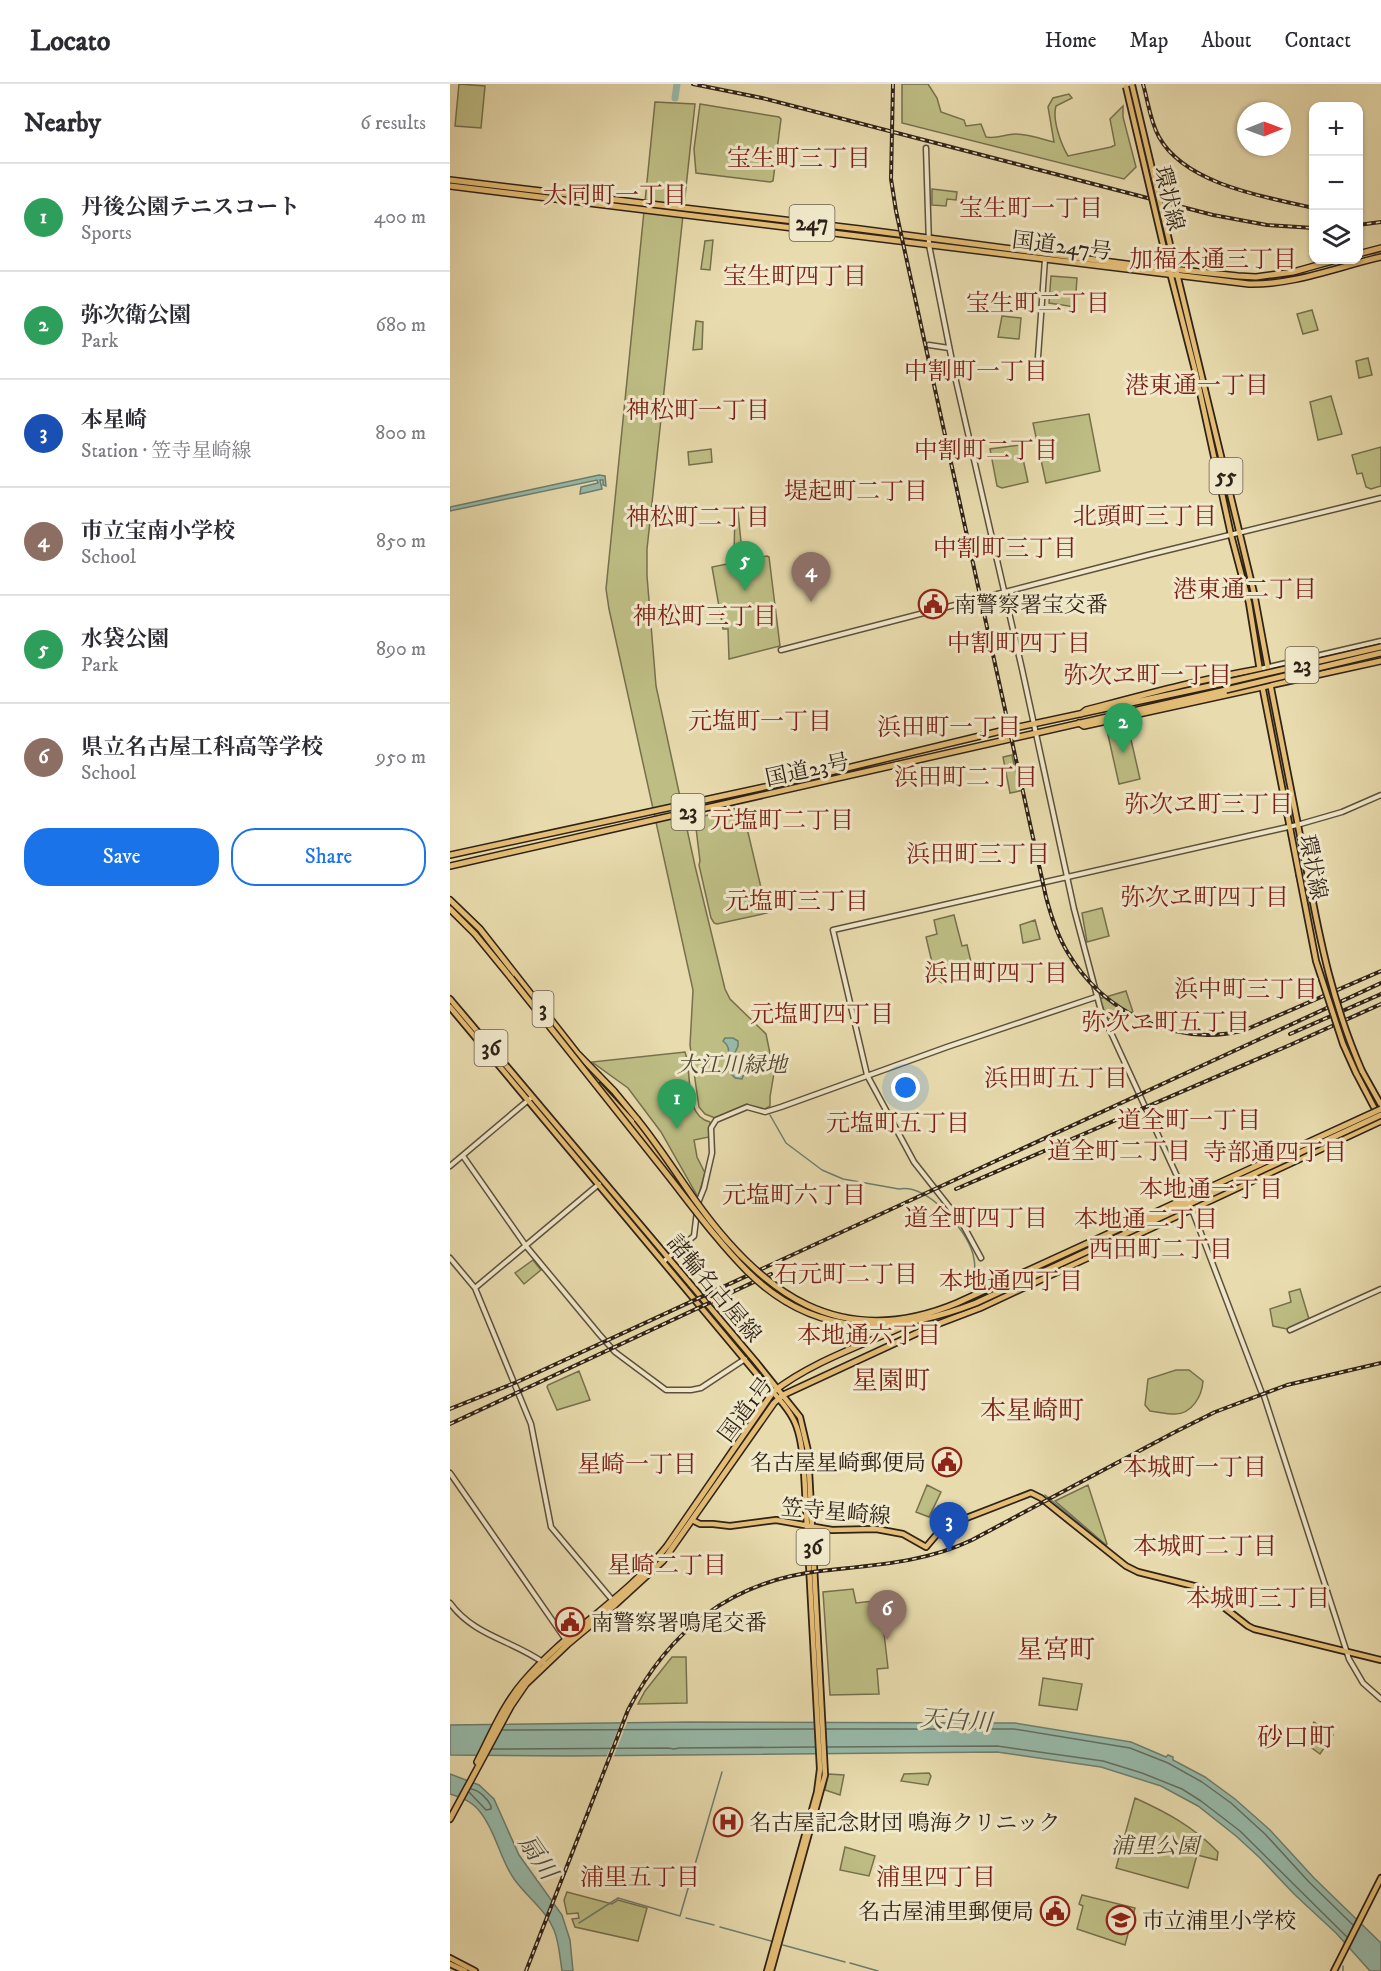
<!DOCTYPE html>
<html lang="en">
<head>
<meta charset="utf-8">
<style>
	:root { --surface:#fff; --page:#f2f2f3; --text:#2b2b33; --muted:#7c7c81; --line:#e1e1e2; --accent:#1a73e8 }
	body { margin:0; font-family:"IM FELL DW Pica","Noto Serif JP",serif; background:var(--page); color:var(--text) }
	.controls { position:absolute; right:18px; top:18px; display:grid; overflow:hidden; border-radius:12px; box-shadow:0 2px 4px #0004 }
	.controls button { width:54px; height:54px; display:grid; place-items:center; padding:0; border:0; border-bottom:2px solid var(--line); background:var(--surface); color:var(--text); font:30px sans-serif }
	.compass { position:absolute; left:787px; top:18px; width:54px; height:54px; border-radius:50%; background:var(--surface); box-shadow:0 2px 4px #0004; rotate:89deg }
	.you { position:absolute; left:456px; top:1004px; width:21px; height:21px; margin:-15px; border:4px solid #fff; border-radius:50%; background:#1a73e8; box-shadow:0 0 0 9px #1a73e833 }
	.badge { display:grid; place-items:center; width:39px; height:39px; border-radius:50%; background:var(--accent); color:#fff; font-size:20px; font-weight:700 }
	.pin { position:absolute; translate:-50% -50px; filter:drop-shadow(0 2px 3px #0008) }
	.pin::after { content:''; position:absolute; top:32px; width:21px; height:18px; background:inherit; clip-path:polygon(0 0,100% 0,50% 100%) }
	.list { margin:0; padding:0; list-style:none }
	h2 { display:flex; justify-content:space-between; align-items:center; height:78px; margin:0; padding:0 24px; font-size:26px }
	h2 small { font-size:20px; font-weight:400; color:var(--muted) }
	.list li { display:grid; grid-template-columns:39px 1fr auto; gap:18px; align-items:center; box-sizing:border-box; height:108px; padding:0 24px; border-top:2px solid var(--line) }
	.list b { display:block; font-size:22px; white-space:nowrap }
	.list p { margin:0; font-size:20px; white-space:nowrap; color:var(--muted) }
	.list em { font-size:20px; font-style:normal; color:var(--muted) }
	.actions { display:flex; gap:12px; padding:18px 24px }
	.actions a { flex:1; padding:14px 0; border:2px solid var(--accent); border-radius:24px; text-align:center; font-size:21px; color:var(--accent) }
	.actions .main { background:var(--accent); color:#fff }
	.icon { flex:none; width:33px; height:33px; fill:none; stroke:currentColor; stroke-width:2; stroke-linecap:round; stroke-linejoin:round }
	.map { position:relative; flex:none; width:931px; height:1887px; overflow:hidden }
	header { display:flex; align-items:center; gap:36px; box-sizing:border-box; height:84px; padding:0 30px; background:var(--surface); border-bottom:2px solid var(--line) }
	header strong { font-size:28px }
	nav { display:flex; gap:33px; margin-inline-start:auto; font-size:21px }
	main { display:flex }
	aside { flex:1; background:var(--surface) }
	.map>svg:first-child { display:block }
	.green { fill:#bebe84; stroke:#76704e; stroke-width:1.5 }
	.water { fill:#97bbab; stroke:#6d7e70; stroke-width:1.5 }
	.pier { fill:#e8dbad }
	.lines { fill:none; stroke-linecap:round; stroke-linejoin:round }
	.shore { stroke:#636e62; stroke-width:1.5 }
	.stream { stroke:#6d7e70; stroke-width:1.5 }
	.river { stroke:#97bbab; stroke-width:7 }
	.minor-casing { stroke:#5d503d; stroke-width:7 }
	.major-casing { stroke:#2f2218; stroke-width:8 }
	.highway-casing { stroke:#2f2218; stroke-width:8 }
	.minor { stroke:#f0e8ca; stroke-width:4 }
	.major { stroke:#e4be76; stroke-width:4.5 }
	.highway { stroke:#e4be76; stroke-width:5 }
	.rail-casing { stroke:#2f2218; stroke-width:4 }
	.rail { stroke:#f0e8ca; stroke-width:1.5; stroke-dasharray:4.5; stroke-linecap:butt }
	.major-bridge-casing { stroke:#2f2218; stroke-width:8; stroke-linecap:butt }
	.highway-bridge-casing { stroke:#2f2218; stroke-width:8; stroke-linecap:butt }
	.major-bridge { stroke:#e4be76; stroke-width:4.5 }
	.highway-bridge { stroke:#e4be76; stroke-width:5 }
	.labels { text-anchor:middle; stroke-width:6; stroke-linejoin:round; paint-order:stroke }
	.shield { fill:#f0e8ca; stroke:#695d4d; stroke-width:1.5 }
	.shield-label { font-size:21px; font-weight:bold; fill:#2f2218 }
	.street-label { font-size:22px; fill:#2f2218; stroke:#f0e8ca }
	.poi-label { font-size:22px; fill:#2f2218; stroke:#f0e8ca; text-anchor:start }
	.park-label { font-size:22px; font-style:italic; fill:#534933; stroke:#f0e8ca }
	.neighbourhood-label { font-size:24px; fill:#7a1f14; stroke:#f0e8ca }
	.water-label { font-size:24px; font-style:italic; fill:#4e5044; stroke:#f0e8ca }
	.quarter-label { font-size:26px; fill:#7a1f14; stroke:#f0e8ca }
</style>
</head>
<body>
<header>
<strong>Locato</strong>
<nav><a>Home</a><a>Map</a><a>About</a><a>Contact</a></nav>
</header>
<main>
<aside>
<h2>Nearby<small>6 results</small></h2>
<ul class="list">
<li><span class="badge" style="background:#2e9e5b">1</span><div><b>丹後公園テニスコート</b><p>Sports</p></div><em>400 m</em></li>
<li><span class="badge" style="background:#2e9e5b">2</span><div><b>弥次衛公園</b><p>Park</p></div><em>680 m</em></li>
<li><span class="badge" style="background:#1a4fb4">3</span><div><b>本星崎</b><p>Station · 笠寺星崎線</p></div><em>800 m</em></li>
<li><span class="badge" style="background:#8d6e63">4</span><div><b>市立宝南小学校</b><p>School</p></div><em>850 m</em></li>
<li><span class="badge" style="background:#2e9e5b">5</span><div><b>水袋公園</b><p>Park</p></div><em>890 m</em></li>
<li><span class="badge" style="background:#8d6e63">6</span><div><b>県立名古屋工科高等学校</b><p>School</p></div><em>950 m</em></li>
</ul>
<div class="actions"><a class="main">Save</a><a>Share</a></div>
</aside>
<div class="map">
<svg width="931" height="1887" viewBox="0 0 931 1887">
	<rect width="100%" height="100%" fill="#e8dbad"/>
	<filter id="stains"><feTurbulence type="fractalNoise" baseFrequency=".00333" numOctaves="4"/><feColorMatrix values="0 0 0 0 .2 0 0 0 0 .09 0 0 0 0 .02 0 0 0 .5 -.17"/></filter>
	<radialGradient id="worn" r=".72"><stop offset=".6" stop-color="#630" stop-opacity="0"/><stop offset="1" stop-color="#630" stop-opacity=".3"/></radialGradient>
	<path class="green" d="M9,0l26,2 -4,42 -26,-2z
		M452,0h26l9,14 4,14 23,8 2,6 15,-2 5,13c12,2 19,-3 29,-3 13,0 27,5 39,8l-6,-35 5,-9 16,-4 3,4 -16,8c-4,14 5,38 12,50l43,-9 4,-2 -5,-26 13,-13v11l13,50 -12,12 -222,-56z
		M205,18l40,2 -48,445v27l9,110 39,180 30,123 5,10 36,35 8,39 -4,24v9c-8,6 -15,2 -23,-2l-32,14 -10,-4 -6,-7 -9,-62 3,-55 -84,-381 -3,-20z
		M250,20l79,13 2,2 -8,62 -3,1 -74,-9 -2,-24z
		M482,105l25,3 -1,8 -9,-1 -1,7 -14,-1z
		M263,156l-3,30 -9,-1 4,-28z
		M601,192l26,2 -2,29 -26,-4z
		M862,226l6,20 -15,4 -6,-20z
		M552,232l19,2 -2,21 -21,-2z
		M246,237l7,1 -1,27 -9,1z
		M918,274l4,17 -13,3 -3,-17z
		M881,312l11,38 -24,6 -8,-38z
		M639,330l11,57 -54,12 -13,-60z
		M570,361l8,37 -26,6 -5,-2 -7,-37z
		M931,363v39l-10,3 -5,-2 -4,-14 -5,1 -5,-19z
		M261,365l1,13 -23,3 -1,-13z
		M285,428h3l4,40 -8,3z
		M317,472l2,1 11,89 -51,13 -1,-30h-5l-11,-62z
		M677,638l13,57 -21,5 -13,-58z
		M562,671l8,36 -10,2 -7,-36z
		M292,723l25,106 -50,11 -3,-1 -3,-5 -12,-53 1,-4 -5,-41 1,-2z
		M652,824l7,28 -22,6 -5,-29z
		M504,831l8,31 5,-1 7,30 -32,8 -6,-4 -1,-4 -9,-38 11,-3 -3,-14z
		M585,836l5,19 -17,4 -3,-18z
		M676,907l7,21 -25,7 -9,-20z
		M235,968c8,21 -2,64 25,70l-1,15 -15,3 3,17 8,16 -7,24 -37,-65 -33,-44 -36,-26z
		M83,1176l8,10 -17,14 -9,-11z
		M850,1205l9,30 -22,10 -14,-3 -3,-17 21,-7 -2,-10z
		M726,1286h13l14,11c-1,15 -11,33 -28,33 -8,0 -17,-2 -25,-3l-5,-6 3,-26z
		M129,1287l11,29 -33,10 -10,-23 1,-2z
		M477,1401l14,7 -12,25 -13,-5z
		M638,1401l19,59 -1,1 -51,-44z
		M403,1505l3,14 18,-2 7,6 7,61 -11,1 2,25 -49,1 -7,-103z
		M222,1573h14l1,46 -49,1 7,-13z
		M593,1594l39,6 -5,26 -38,-5z
		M864,1638l19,13 -13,19 -19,-14z
		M479,1689l2,3 -3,9 -27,-4 3,-7z
		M378,1690l16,1 -4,20 -15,-5z
		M685,1714c31,14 59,29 83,54l-1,8 -20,-5 -9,33 -72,-20z
		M395,1763l30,9 -6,20 -29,-6z
		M117,1808l45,12 6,-4 29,8 -9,33 -63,-14 -3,-8 7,-1 -1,-5 -11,1 -3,-14z
		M632,1811l53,13 -10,37 -48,-16 6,-23 -4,-2z"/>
	<path class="water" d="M149,391l6,1 1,10 -3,-1v-5h-3l2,9 -22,5 1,-7 17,-4 -1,-3 -147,31v-4z
		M275,954h8l5,3v5l-4,9 3,6 6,1 3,6 -4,11 -7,-1 -11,-12c3,-10 9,-17 -1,-25z
		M239,1638l326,1 116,19 35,15 2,-2 5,2v3l32,17 30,22 35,31 44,48 67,65v28h-11l-34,-38 -42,-39 -34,-36 -24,-22 -38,-30 -37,-20 -60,-19 -104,-15 -429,4 -118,-1v-30z
		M0,1690l29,11 15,14 25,56 43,60 8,25 3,31h-11c-2,-13 -3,-29 -8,-41 -8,-20 -27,-33 -40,-51 -14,-20 -18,-47 -33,-66 -8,-11 -18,-15 -31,-19z"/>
	<path class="pier" d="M172,1636h6l-15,38h-7z"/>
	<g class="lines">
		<path class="shore" d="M376,1645h188l116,19 38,15 34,19 29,21 34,31 44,48 44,43
			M53,1646l311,-1
			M377,1663l170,-1 106,15 39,12 40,16 19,12 39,30 107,106
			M42,1665l176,-1 6,1 5,-1 136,-1
			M19,1708l17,18 5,-1v-3c-4,-8 -12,-16 -20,-17"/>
		<path class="stream" d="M320,1031l16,28 36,27 21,9 56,10c29,-5 67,40 74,65 3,12 2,22 1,34
			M595,1411l61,50
			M230,1832l42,-144
			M236,1834l28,7
			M129,1839l39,-25 62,18
			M270,1843l51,14
			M333,1861l62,17
			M400,1879l28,8
			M893,1882v5"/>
		<path class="river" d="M225,14l2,-14"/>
		<g class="minor-casing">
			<path id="minor" d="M476,64l3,97 27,136 66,288 52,240 27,102 87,189
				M479,261l20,3
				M588,273l7,-98
				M331,566l367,-95 233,-57
				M810,585l121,-28
				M13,1072l63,90 73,88 16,18 51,38h25l10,-2 44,-29
				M0,1082l82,-69
				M248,1119l6,-15 8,-35 -1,-25 5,-8 31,-13 18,5 16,-5 166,-60 149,-50
				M741,1123l70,184
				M0,1174l25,30 56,136 20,103 63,75
				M531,1174l-19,-35 -48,-61 -47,-87 -34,-145 464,-105 45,-13 39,-17
				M214,1177l30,-25 3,-25
				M25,1204l124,-104
				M840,1246l91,-41
				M814,1312l85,263 14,24 18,16
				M0,1389l116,167
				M0,1519c24,33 62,37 94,60"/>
		</g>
		<g class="major-casing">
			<path id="major" d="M715,169l31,121 35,161 18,68 11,68
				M722,169l82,340 15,81
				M820,599l37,188
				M812,601l37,189
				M0,915l306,363 44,55 8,34 17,324 -54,196
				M0,923l315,377c31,31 36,43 39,87l16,298 -3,23 -50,179
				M912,987l19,34
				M906,989l21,40
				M242,1436l8,4h13l17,2 46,-6 56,10 44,-1 27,5 23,13 17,-20 88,-34 10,5 85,68 12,6 60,15 50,39 6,3 127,31
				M0,1874l25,13
				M0,1880l15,7
				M884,1887l47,-93"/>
		</g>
		<g class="highway-casing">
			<path id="highway" d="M0,96l410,49 274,36 104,11 18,1 37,-5 43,-12
				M0,102l799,98c45,1 88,-17 132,-27
				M908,170l23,-6
				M631,630l5,-4c57,-15 115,-31 174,-41
				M629,639l5,3 297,-65
				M0,771l347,-75 208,-50 219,-47
				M0,782l776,-176
				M0,816l30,29 97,124 37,38 23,28
				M0,825l25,25 36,44
				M149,1002l33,36 43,53
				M602,1184l3,-5 83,-39
				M29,1680l-2,-2c14,-27 26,-57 46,-80 43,-51 103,-84 144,-136l106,-154c41,-32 94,-48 140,-70
				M0,1735l61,-113 15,-22 42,-40 48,-40 47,-43 111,-158 9,-8 147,-68 50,-19 401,-187"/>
		</g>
		<use href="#minor" class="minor"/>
		<use href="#major" class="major"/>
		<use href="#highway" class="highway"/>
		<g class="rail-casing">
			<path id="rail" d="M243,0l69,14 451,117 54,10 47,3
				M443,0l-2,95 5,32 150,686c5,19 11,38 22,56 36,60 108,95 177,77l136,-59
				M693,0c5,17 7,37 16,53 26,47 105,60 155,71
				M908,141l23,-3
				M840,950l91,-40
				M506,1105l334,-144 91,-41
				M0,1325l67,-27 864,-399
				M0,1340l321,-150
				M76,1887l102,-261c41,-79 101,-128 192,-139 53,-6 104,-8 152,-31l201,-107 42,-21 72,-27 94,-22"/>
		</g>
		<use href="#rail" class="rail"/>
		<g class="major-bridge-casing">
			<path id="major-bridge" d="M682,1l40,168
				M676,3l39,166
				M857,787c13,70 26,134 55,200
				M849,790l17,87 27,83 13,29"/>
		</g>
		<g class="highway-bridge-casing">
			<path id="highway-bridge" d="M774,599l157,-36
				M776,606l155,-37
				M61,894c49,62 98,124 147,185 29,36 57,76 90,109 68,67 145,63 228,31l405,-188
				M187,1035c21,26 39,54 58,81 67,94 145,152 262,103l424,-194
				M688,1140l61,-28"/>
		</g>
		<use href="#major-bridge" class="major-bridge"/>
		<use href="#highway-bridge" class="highway-bridge"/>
	</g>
	<defs>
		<g id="civic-ring" transform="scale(1.5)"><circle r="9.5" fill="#f0e8ca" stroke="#8f2418" stroke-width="1.5"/><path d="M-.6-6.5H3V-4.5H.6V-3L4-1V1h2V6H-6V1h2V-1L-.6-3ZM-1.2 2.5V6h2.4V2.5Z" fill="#8f2418"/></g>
		<g id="hospital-ring" transform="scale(1.5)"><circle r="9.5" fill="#f0e8ca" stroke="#8f2418" stroke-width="1.5"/><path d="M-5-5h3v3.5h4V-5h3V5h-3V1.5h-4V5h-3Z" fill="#8f2418"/></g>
		<g id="school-ring" transform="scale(1.5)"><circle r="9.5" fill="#f0e8ca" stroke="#8f2418" stroke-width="1.5"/><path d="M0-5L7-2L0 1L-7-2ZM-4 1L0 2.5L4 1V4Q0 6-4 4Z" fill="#8f2418"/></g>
	</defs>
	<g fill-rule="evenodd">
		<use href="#civic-ring" x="483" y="520"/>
		<use href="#civic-ring" x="497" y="1378"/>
		<use href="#civic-ring" x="120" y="1538"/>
		<use href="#hospital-ring" x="278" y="1738"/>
		<use href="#civic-ring" x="605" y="1827"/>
		<use href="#school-ring" x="671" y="1836"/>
	</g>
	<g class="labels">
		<g class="shield">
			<rect x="339.5" y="121" width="45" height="36" rx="4.5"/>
			<rect x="759.5" y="374" width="33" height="36" rx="4.5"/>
			<rect x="835.5" y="563" width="33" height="36" rx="4.5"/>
			<rect x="221.5" y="710" width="33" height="36" rx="4.5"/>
			<rect x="82.5" y="907" width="21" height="36" rx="4.5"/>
			<rect x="24.5" y="946" width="33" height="36" rx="4.5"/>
			<rect x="346.5" y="1445" width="33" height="36" rx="4.5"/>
		</g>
		<g class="shield-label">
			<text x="362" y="146">247</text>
			<text x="776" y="399">55</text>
			<text x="852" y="588">23</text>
			<text x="238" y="735">23</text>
			<text x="93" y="932">3</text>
			<text x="41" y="971">36</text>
			<text x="363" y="1470">36</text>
		</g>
		<g class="street-label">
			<text transform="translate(720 114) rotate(77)" y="8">環状線</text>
			<text transform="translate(612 161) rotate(7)" y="8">国道247号</text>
			<text transform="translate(357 685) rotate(-12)" y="8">国道23号</text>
			<text transform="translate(864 783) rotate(79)" y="8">環状線</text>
			<text transform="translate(265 1204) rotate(50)" y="8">諸輪名古屋線</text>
			<text transform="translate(295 1325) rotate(-53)" y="8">国道1号</text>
			<text transform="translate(386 1427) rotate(5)" y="8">笠寺星崎線</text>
		</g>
		<g class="poi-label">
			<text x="504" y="528">南警察署宝交番</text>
			<text x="476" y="1386" text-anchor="end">名古屋星崎郵便局</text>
			<text x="141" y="1546">南警察署鳴尾交番</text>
			<text x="299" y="1746">名古屋記念財団 鳴海クリニック</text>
			<text x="584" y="1835" text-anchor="end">名古屋浦里郵便局</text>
			<text x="692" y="1844">市立浦里小学校</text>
		</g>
		<g class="park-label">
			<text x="282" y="988">大江川緑地</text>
			<text x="705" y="1769">浦里公園</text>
		</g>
		<g class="neighbourhood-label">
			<text x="349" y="82">宝生町三丁目</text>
			<text x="165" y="119">大同町一丁目</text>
			<text x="581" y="132">宝生町一丁目</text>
			<text x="763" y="183">加福本通三丁目</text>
			<text x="345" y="200">宝生町四丁目</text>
			<text x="588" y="227">宝生町二丁目</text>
			<text x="526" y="295">中割町一丁目</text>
			<text x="747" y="309">港東通一丁目</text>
			<text x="248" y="334">神松町一丁目</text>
			<text x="536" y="374">中割町二丁目</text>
			<text x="406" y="415">堤起町二丁目</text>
			<text x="695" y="440">北頭町三丁目</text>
			<text x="248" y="441">神松町二丁目</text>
			<text x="555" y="472">中割町三丁目</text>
			<text x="795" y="513">港東通二丁目</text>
			<text x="255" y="540">神松町三丁目</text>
			<text x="569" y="567">中割町四丁目</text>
			<text x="698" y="599">弥次ヱ町一丁目</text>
			<text x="310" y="645">元塩町一丁目</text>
			<text x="499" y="651">浜田町一丁目</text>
			<text x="516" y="701">浜田町二丁目</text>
			<text x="759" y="728">弥次ヱ町三丁目</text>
			<text x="332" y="744">元塩町二丁目</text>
			<text x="528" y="778">浜田町三丁目</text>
			<text x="755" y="821">弥次ヱ町四丁目</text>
			<text x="347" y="825">元塩町三丁目</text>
			<text x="546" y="897">浜田町四丁目</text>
			<text x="796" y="913">浜中町三丁目</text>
			<text x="372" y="938">元塩町四丁目</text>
			<text x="716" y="946">弥次ヱ町五丁目</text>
			<text x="606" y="1002">浜田町五丁目</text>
			<text x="739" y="1044">道全町一丁目</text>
			<text x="448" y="1047">元塩町五丁目</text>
			<text x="669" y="1075">道全町二丁目</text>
			<text x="825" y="1076">寺部通四丁目</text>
			<text x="761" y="1113">本地通一丁目</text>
			<text x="344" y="1119">元塩町六丁目</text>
			<text x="526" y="1142">道全町四丁目</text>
			<text x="696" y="1143">本地通二丁目</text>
			<text x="711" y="1173">西田町二丁目</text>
			<text x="396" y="1198">石元町二丁目</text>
			<text x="561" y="1205">本地通四丁目</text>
			<text x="419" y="1259">本地通六丁目</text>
			<text x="187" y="1388">星崎一丁目</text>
			<text x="745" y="1391">本城町一丁目</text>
			<text x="755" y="1470">本城町二丁目</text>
			<text x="217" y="1489">星崎二丁目</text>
			<text x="808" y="1522">本城町三丁目</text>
			<text x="190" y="1801">浦里五丁目</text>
			<text x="486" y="1801">浦里四丁目</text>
		</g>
		<g class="water-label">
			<text transform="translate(506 1636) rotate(4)" y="8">天白川</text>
			<text transform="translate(88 1773) rotate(56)" y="8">扇川</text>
		</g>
		<g class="quarter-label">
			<text x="441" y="1305">星園町</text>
			<text x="582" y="1335">本星崎町</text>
			<text x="606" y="1574">星宮町</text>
			<text x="846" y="1662">砂口町</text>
		</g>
	</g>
	<rect width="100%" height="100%" filter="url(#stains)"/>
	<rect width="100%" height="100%" fill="url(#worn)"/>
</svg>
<div class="controls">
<button>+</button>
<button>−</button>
<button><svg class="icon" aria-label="layers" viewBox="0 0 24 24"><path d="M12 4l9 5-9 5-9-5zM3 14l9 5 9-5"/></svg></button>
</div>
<svg class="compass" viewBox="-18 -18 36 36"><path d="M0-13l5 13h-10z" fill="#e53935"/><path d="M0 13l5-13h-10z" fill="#7c7c81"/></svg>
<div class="you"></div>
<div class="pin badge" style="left:227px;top:1045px;background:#2e9e5b">1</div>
<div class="pin badge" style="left:673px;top:669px;background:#2e9e5b">2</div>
<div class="pin badge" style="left:499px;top:1468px;background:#1a4fb4">3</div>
<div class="pin badge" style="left:361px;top:518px;background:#8d6e63">4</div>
<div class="pin badge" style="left:295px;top:507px;background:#2e9e5b">5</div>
<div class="pin badge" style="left:437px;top:1556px;background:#8d6e63">6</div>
</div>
</main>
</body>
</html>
